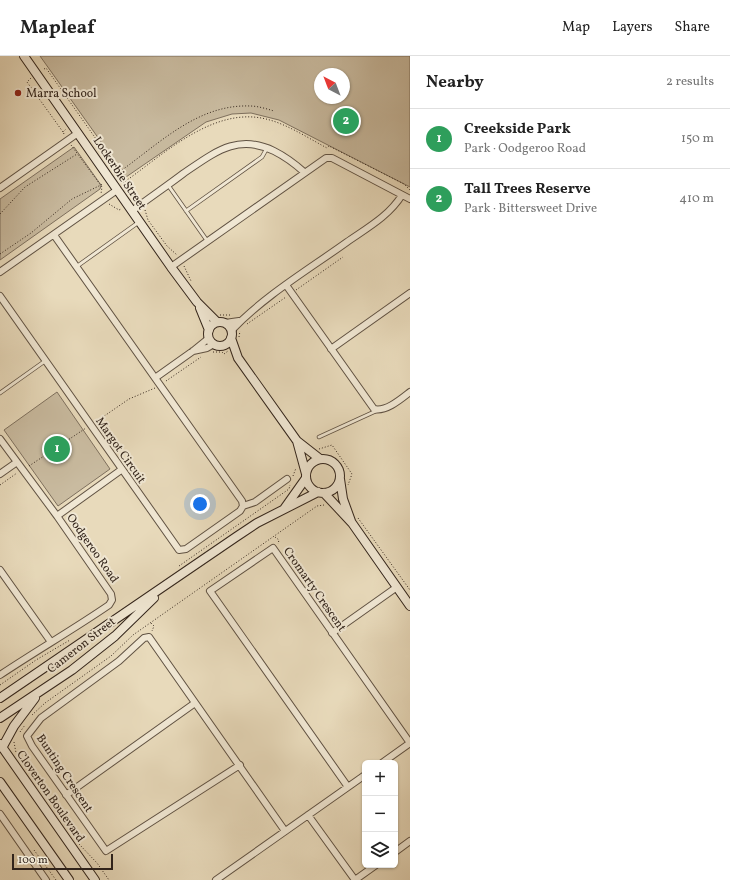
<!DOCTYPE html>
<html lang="en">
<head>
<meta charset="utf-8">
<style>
	:root { --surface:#fff; --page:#f6f6f6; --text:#222; --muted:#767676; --line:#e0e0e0; --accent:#db2777 }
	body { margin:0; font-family:Vollkorn,serif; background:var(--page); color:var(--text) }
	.controls { position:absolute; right:12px; bottom:12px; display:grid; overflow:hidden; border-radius:6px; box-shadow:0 1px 3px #0004 }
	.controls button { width:36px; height:36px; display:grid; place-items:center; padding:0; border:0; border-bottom:1px solid var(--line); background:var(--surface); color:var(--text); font:20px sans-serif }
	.compass { position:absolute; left:314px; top:12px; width:36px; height:36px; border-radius:50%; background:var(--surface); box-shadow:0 1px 3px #0004; rotate:318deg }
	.scale { position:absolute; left:12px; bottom:10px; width:101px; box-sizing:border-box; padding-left:4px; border:2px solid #32241b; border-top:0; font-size:11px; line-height:14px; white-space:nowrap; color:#32241b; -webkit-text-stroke:3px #f0e7d3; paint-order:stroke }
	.you { position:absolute; left:200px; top:448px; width:14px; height:14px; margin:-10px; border:3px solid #fff; border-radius:50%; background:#1a73e8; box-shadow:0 0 0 6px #1a73e833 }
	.badge { display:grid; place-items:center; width:26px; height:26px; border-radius:50%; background:var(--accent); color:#fff; font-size:13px; font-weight:700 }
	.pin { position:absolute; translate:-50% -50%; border:2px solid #fff; box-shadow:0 1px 4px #0006 }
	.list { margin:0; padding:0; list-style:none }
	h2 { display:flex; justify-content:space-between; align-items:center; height:52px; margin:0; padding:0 16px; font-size:17px }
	h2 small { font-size:13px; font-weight:400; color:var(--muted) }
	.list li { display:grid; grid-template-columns:26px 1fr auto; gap:12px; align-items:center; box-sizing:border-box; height:60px; padding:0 16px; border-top:1px solid var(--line) }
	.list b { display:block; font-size:15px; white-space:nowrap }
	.list p { margin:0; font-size:13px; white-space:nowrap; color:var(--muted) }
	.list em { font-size:13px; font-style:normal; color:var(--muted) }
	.icon { flex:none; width:22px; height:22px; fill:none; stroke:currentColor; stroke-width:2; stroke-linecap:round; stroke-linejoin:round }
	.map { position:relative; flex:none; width:410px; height:824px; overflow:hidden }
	header { display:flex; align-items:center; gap:24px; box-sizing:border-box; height:56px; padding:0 20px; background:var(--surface); border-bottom:1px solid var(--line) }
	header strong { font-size:19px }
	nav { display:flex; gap:22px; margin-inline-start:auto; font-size:14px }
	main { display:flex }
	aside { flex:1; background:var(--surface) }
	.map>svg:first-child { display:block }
	.green { fill:#c9bba0; stroke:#7e705e; fill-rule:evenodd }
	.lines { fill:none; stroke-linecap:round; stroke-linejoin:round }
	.lane-casing { stroke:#605243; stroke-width:4.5 }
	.street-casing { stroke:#605243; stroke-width:8 }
	.secondary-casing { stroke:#32241b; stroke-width:10 }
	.path { stroke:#32241b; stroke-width:1; stroke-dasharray:1 2; stroke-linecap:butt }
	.lane { stroke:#f0e7d3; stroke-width:3 }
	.street { stroke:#f0e7d3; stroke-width:6 }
	.secondary { stroke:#f0e7d3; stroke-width:8 }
	.poi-dot { fill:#8f2418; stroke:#f0e7d3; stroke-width:1.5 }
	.labels { text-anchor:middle; stroke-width:4; stroke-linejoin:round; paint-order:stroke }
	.poi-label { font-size:12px; fill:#32241b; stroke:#f0e7d3; text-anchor:start }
	.street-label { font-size:12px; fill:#32241b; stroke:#f0e7d3 }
</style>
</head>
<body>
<header>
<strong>Mapleaf</strong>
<nav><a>Map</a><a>Layers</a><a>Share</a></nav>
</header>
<main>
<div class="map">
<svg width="410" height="824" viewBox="0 0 410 824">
	<rect width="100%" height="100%" fill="#e8dabb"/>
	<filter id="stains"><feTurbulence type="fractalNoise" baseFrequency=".005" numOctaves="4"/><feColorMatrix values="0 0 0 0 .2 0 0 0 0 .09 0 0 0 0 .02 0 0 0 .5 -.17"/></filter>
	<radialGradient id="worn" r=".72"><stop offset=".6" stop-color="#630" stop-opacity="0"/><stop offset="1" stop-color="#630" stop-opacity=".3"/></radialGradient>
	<path class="green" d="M40,0h370v131l-131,-67 -28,-7 -19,1 -26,8 -80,55zM320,18h24v24h-24z
		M74,91l27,38 -1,4 -100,71v-61z
		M57,336l53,77 -52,37 -54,-76z"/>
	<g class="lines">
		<g class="lane-casing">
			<path id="lane" d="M168,129l40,57
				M186,155l76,-54 5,-9
				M76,211l63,-45
				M0,337l45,-32
				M319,381l57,-26"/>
		</g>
		<g class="street-casing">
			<path id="street" d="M0,132l78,-55
				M132,155c17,-13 35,-25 52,-38 30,-20 53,-40 90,-22 12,6 20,12 30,21
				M54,179l188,266 1,5
				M171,211l155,-109h6l78,41
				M0,216l117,-82
				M286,229l88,124c12,3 27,-10 36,-17
				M0,240l179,254 7,-1 54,-38 3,-5
				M225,267l14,-2
				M231,275c33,-35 77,-61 116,-89 20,-14 42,-26 55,-47
				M331,293l79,-56
				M193,295l14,-3 7,-4
				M155,322l38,-27 16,-13
				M0,383l57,77 54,78 1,6 -3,5c-35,24 -73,46 -109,70
				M0,418l17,-12
				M243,450l12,-4 32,-23
				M57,460l64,-46
				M0,514l51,72
				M332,577l65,-46
				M382,707l28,-20
				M240,709l-134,86 -74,-105 -5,-10 14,-18 78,-57 25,-23 5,-1 136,194
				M348,731l-138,-196 63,-43 137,195
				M66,739l129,-92
				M0,758l46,66
				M308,759l47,65
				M395,796l15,-11
				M216,824l149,-105
				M355,824l21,-15"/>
		</g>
		<g class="secondary-casing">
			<path id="secondary" d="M24,0l147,211 26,35 20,20
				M200,252l9,22
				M208 278a12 12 0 1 1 24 0a12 12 0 1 1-24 0Z
				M231,282l7,20 59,83 23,18
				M297,385l9,33
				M306 420a17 17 0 1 1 34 0a17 17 0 1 1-34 0Z
				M340,423l3,20 8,22
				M324,437l28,30 58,83
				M284,453l22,-31
				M0,642l236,-161 21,-14 61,-31
				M0,662l72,-48 43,-34 39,-38
				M0,688l95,136
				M2,692l12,-22 21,-28
				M0,726l69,98"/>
		</g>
		<path class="path" d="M44,13l2,-1 91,129 -4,2
			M31,22l-4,4 36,50
			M64,78l-1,-2 3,-3
			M71,89l31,42 -1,7
			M115,119c42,-29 81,-71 135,-69 8,0 17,3 24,5
			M123,127c40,-28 90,-77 143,-64 21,5 42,19 61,29l2,-2 75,38 6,6
			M126,133l11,10
			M109,148l10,6 2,-1
			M145,154l3,10 19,26 10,9
			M0,158l25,-27 52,-33
			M0,198l31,-21 41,-34 31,-15
			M184,210l7,15
			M296,234l47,-33
			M220,259h11
			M247,268l39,-27
			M239,281l1,-6
			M213,296h9l2,2 4,-3
			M166,325l35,-24
			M97,365l32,-22 26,-11
			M319,393l13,-4 20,29 -4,11
			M29,410l57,-38
			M293,420l3,-8
			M0,429l17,-12
			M358,462l52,72
			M275,481l4,3 -1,4
			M179,510l110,-77 1,-4
			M151,567l3,3 -2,5
			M0,629l36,-25 34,-20
			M32,659l13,-12 66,-47 22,-21 184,-129 7,-1
			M20,676l5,-7
			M14,686l2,11
			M22,706l42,59
			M79,788l18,19 12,17
			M34,794l22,30"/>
		<use href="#lane" class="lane"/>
		<use href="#street" class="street"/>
		<use href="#secondary" class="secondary"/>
	</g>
	<circle class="poi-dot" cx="18" cy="37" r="4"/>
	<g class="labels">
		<g class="poi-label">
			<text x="26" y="41">Marra School</text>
		</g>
		<g class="street-label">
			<text transform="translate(120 117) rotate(56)" y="4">Lockerbie Street</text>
			<text transform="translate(121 394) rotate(55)" y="4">Margot Circuit</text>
			<text transform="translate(93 492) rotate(55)" y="4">Oodgeroo Road</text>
			<text transform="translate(315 533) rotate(55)" y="4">Cromarty Crescent</text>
			<text transform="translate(81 589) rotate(-38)" y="4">Cameron Street</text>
			<text transform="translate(65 717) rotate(56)" y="4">Bunting Crescent</text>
			<text transform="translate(51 740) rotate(55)" y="4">Cloverton Boulevard</text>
		</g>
	</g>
	<rect width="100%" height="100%" filter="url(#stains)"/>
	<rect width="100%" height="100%" fill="url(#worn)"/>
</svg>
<div class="controls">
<button>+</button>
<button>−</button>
<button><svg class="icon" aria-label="layers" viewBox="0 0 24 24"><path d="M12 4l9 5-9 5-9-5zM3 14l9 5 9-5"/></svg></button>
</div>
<svg class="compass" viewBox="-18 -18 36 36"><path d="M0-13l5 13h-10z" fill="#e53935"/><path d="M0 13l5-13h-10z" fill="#767676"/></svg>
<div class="scale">100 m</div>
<div class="you"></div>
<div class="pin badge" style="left:57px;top:393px;background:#2e9e5b">1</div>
<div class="pin badge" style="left:346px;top:65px;background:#2e9e5b">2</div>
</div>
<aside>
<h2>Nearby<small>2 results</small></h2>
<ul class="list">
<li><span class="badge" style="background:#2e9e5b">1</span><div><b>Creekside Park</b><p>Park · Oodgeroo Road</p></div><em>150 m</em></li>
<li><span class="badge" style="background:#2e9e5b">2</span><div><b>Tall Trees Reserve</b><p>Park · Bittersweet Drive</p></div><em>410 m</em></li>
</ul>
</aside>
</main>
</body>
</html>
